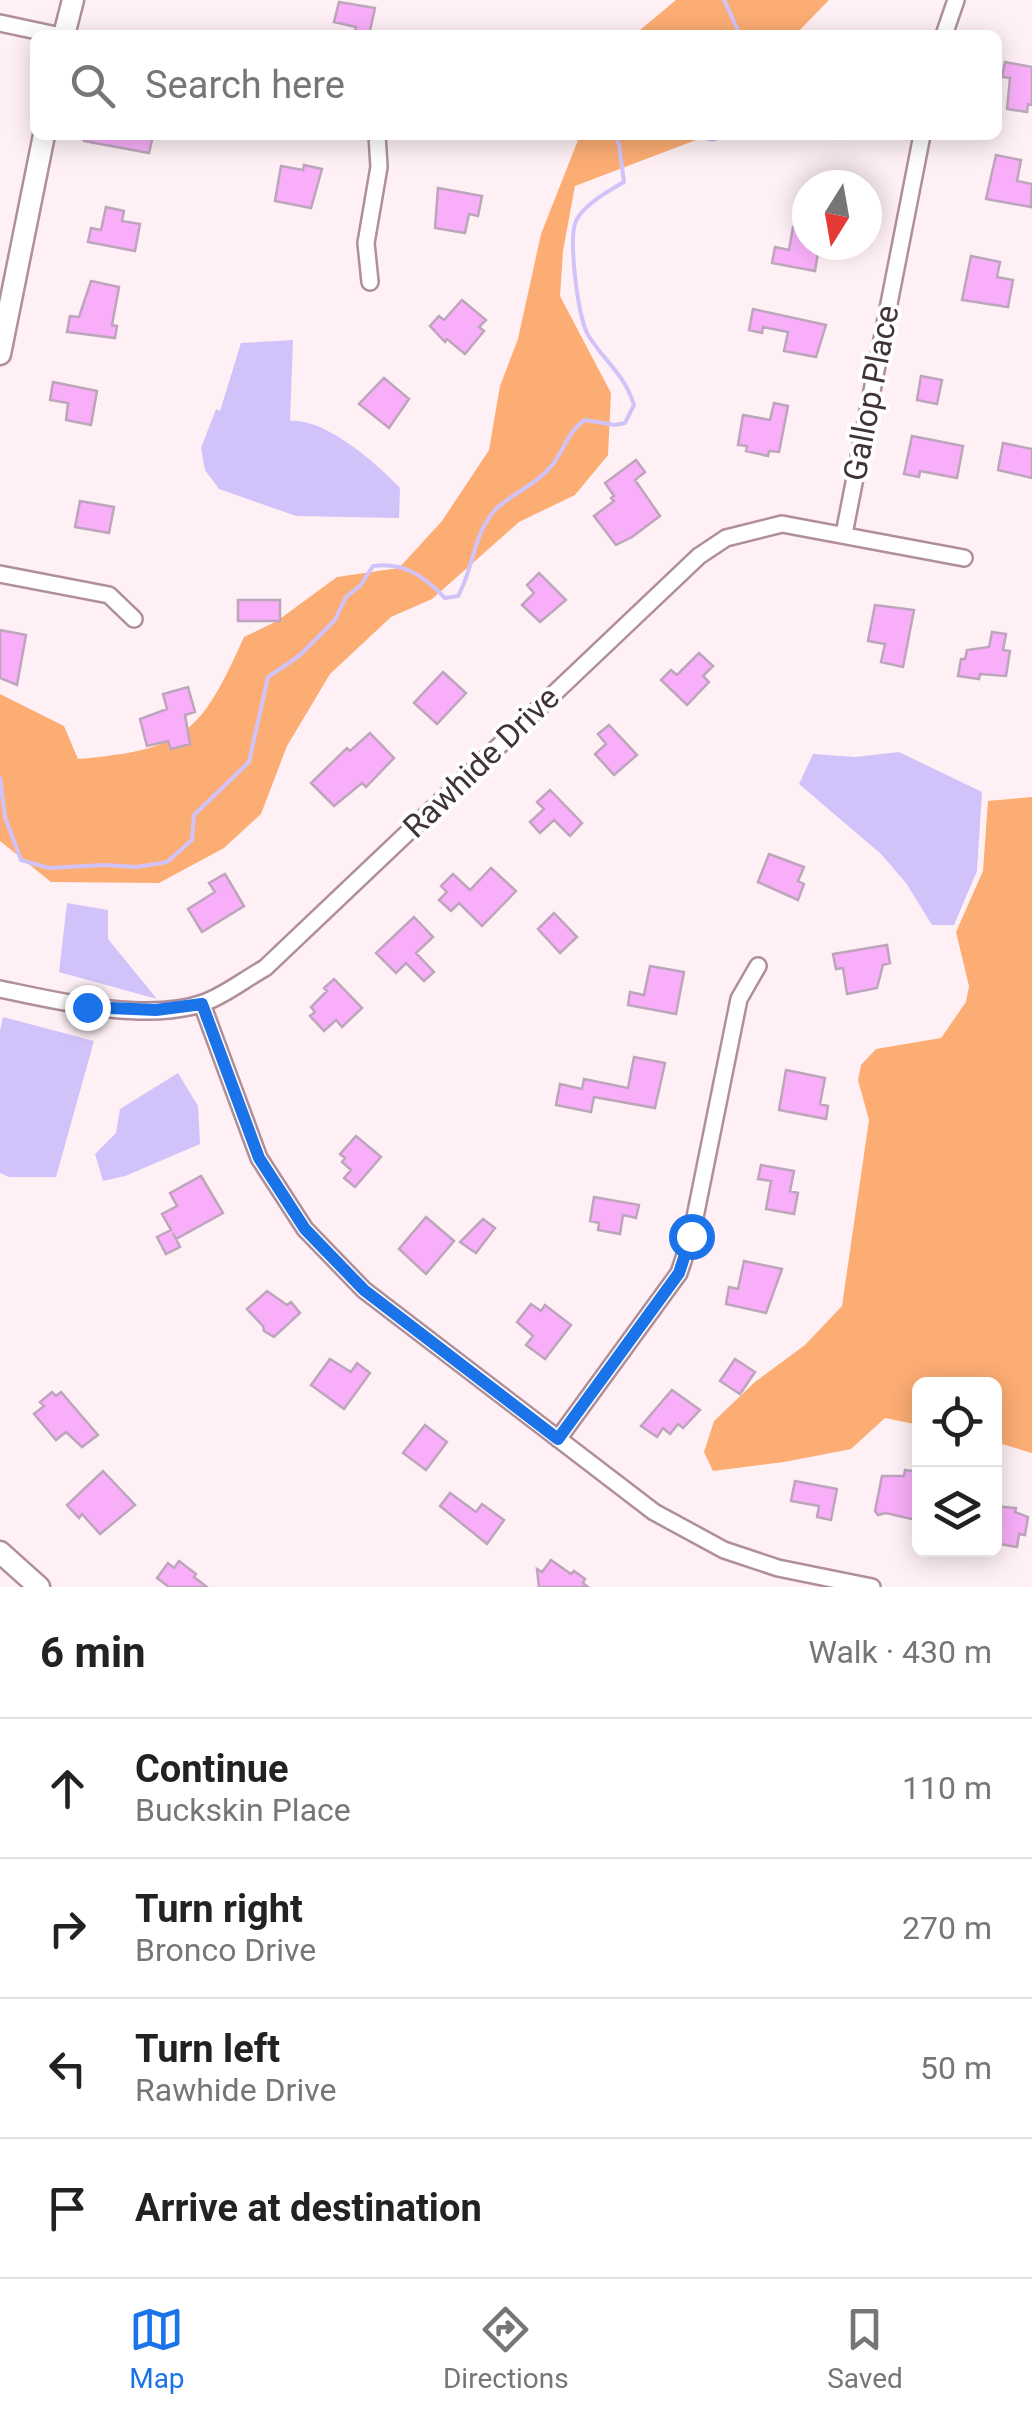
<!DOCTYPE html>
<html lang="en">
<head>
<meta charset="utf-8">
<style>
	:root { --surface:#fff; --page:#f6f6f6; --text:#222; --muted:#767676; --line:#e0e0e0; --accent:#1a73e8 }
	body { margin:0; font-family:Roboto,sans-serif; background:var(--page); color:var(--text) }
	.controls { position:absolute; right:30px; bottom:30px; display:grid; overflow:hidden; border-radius:15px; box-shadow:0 5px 25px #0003 }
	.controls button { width:90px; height:90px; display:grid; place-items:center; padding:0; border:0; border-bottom:2px solid var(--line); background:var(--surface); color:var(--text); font:50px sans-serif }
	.compass { position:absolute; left:792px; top:170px; width:90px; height:90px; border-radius:50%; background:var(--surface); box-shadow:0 5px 25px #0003; rotate:191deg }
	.stop { position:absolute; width:30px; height:30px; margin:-22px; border:8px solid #1a73e8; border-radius:50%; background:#fff }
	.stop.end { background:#1a73e8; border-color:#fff; box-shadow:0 2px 10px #0008 }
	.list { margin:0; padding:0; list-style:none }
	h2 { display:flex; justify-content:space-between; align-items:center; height:130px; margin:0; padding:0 40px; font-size:42px }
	h2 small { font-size:32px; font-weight:400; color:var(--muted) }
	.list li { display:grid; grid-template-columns:65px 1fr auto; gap:30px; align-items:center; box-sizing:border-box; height:140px; padding:0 40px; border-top:2px solid var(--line) }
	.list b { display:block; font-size:38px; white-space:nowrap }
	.list p { margin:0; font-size:32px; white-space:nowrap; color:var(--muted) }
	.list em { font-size:32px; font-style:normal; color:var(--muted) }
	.icon { flex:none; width:55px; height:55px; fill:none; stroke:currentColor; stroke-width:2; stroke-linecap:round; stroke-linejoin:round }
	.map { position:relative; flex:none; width:1032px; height:1587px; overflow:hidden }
	.search { position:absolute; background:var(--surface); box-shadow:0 5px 25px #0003; left:30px; right:30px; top:30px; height:110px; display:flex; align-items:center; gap:25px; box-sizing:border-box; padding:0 35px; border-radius:15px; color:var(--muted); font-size:38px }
	.sheet { height:690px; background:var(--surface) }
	nav { display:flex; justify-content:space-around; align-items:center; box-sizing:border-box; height:140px; border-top:2px solid var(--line); background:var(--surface); font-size:28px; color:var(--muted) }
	nav a { display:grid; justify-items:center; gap:5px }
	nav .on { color:var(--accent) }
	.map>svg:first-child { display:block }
	.green { fill:#fcad73 }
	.water { fill:#d1c3fa }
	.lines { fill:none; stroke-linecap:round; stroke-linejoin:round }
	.stream { stroke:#d1c3fa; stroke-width:4 }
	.building { fill:#f8aef9; stroke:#bda5bc; stroke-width:2.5 }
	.street-casing { stroke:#b08f9a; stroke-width:20 }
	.secondary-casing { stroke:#b08f9a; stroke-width:25 }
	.street { stroke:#fff; stroke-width:15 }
	.secondary { stroke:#fff; stroke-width:20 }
	.route { stroke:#1a73e8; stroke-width:12 }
	.labels { text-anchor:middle; stroke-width:8; stroke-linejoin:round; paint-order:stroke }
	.street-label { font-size:32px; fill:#413338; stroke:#fff }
</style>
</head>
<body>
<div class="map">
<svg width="1032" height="1587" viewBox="0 0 1032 1587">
	<rect width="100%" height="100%" fill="#fef0f4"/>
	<path class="green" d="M676,0h153l-34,35h-161z
		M580,135h129l-134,51 -12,65 -3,45 51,97 -3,62 -33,40 -56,27 -87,77 -41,18 -61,57 -43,72 -26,68 -37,34 -65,35 -108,-1 -51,-41v-147l64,32 14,33c107,-9 123,-26 166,-122l33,-16 60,-44 62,-9 43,-47 47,-71 11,-64 18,-47 23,-105z
		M1032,797v656l-37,-11 -1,-58h-74l-1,41 -34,-7 -34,31 -67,13 -71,9 -9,-19 10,-31 41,-39 50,-37 37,-39 27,-186 -11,-40 3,-15 15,-16 65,-11 25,-36 3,-16 -13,-54 27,-61 5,-70z"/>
	<path class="water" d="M293,340l-3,81c35,-3 86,42 110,67l-1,30 -103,-2 -77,-27 -14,-19 -4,-22 15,-39 4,2 21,-68z
		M899,752l83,40 -5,79 -23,54h-22l-26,-42 -25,-29 -82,-70 14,-30 42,3z
		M67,903l41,7v29l49,60 -98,-27z
		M3,1017l91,24 -38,136h-47l-9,-4v-142z
		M178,1073l20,33 2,38 -75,32 -22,5 -8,-27 21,-21 4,-24z"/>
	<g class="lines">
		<path class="stream" d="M724,0l16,35
			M697,135l15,5 14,-5
			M0,778l5,39 16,43 28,8 55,-3 33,2 30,-5 25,-22 2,-25 55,-53 19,-85 31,-21 36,-36 11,-23 14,-11 13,-20c31,-4 51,10 72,32l13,-2c15,-26 16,-65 38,-87 18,-17 42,-25 57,-45 12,-16 15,-33 32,-44l30,5 10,-2 9,-18c-10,-32 -30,-44 -46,-70 -10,-17 -20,-96 -12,-114 8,-17 33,-30 48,-39l-5,-38 -5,-9"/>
	</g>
	<path class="building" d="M339,2l36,6 -6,27h-15l2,-8 -22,-5z
		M1005,62l27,5v38l-4,-1 -1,8 -20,-3 3,-31 -8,-1z
		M85,135h62l6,1 -4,17 -65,-12z
		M996,155l25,5 -4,21 15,3 -1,23 -45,-8z
		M304,165l18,4 -11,39 -36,-7 6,-35 22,4z
		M438,188l44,8 -4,20 -9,-2 -4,19 -30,-5z
		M106,207l18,4 -2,10 18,3 -5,27 -47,-9 3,-14 10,2z
		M793,227l14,2v16h6l-1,6 6,2 -3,18 -43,-8 3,-16 14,3z
		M971,256l29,6 -3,15 16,3 -5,27 -46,-7z
		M91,281l28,6 -7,38 5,1 -2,12 -48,-6 3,-16 9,1z
		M462,300l24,20 -7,7 5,4 -19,23 -18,-15 -2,3 -15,-16 9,-10 5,4z
		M753,309l73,16 -10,32 -32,-6 4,-19 -25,-5 -1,6 -13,-3z
		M921,376l21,4 -5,24 -20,-4z
		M384,378l25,21 -20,29 -30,-24z
		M53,382l44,9 -6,34 -25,-5 2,-17 -18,-3z
		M774,403l14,3 -9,46 -10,-1 -1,5 -22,-5 1,-5 -9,-1 5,-30 27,5z
		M912,436l51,10 -6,32 -37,-7 -1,6 -15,-3z
		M1003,443l29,6v29l-34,-8z
		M636,460l9,12 -10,8 25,36 -28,21 -16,8 -22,-29 20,-15 -3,-3 3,-2 -9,-13z
		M80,501l34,6 -5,26 -34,-6z
		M539,573l27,27 -26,22 -18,-17 12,-12 -7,-8z
		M238,600h42v21h-42z
		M875,605l39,5 -11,57 -22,-5 4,-18 -17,-3z
		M0,630l26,5 -9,50 -17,-7z
		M992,632l14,2 -3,16 7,1 -4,25 -26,-2 -1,5 -21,-3 3,-17h4l2,-9 22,-3z
		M699,653l14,13 -10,10 6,6 -22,23 -26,-25 10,-10 6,5z
		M443,672l23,21 -29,31 -23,-21z
		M188,687l7,25 -10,3 5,29 -19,5 -3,-8 -21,5 -7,-27 27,-10 -4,-15z
		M609,725l28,30 -23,20 -19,-21 11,-10 -8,-10z
		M370,733l24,25 -28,29 -4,-4 -28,23 -23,-23 36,-35 3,3z
		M550,790l32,33 -12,13 -16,-16 -14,13 -10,-11 14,-13 -7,-7z
		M769,854l35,13 -6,14 6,3 -6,16 -40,-18z
		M491,868l25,23 -34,35 -23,-23 -8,8 -12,-11 8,-8 -6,-6 12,-12 17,16z
		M225,874l19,32 -42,26 -14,-23 27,-17 -6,-9z
		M554,913l23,24 -17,16 -22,-24z
		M414,917l19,20 -17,16 18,19 -10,9 -18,-18 -10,10 -20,-20z
		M887,945l3,18 -7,2 -6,23 -30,6 -4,-26 -7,1 -3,-15z
		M650,966l34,6 -8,42 -48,-9 2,-13 14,3z
		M334,979l28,29 -20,19 -6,-7 -12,11 -14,-15 5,-4 -4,-5 16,-16 -3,-3z
		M634,1057l31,6 -10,45 -61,-11 -3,15 -35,-7 4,-21 22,5 2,-10 44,9z
		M786,1070l39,8 -5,26 8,2 -2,13 -47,-9z
		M356,1136l25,21 -26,30 -11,-9 7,-8 -9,-8 3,-4 -5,-4z
		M761,1165l33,6 -4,20 8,2 -4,21 -28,-5 5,-28 -13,-2z
		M201,1176l22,37 -47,26 -3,-6 7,14 -14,7 -9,-17 14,-7 -9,-16 15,-8 -7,-13z
		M594,1197l45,8 -3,13 -13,-3 -3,19 -22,-4 1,-7 -9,-2z
		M426,1217l28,24 -28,33 -27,-25z
		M483,1219l12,9 -19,25 -16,-11z
		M744,1261l38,8 -16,44 -40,-9 3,-17 9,2z
		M267,1291l20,14 4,-3 9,11 -26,24 -10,-6 -1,-5 -16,-17z
		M531,1304l10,7 4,-6 26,20 -26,34 -19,-14 7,-9 -16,-14z
		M330,1359l21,13 6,-9 13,10 -26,36 -33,-24z
		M735,1359l20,13 -15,22 -20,-13z
		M672,1390l28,20 -17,18 -5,-4 -8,10 -7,-6 -6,9 -16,-11z
		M52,1392l4,4 5,-4 37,43 -16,12 -16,-15 -10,8 -22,-26 10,-8 -4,-4z
		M425,1425l22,17 -21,28 -23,-17z
		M905,1470l15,2v49l-34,-8 -8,2 -3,-4 7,-35h22z
		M103,1471l32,34 -35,29 -18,-20 -3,4 -12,-13z
		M795,1481l42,8 -6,31 -14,-3 2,-11 -28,-5z
		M450,1493l26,19 6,-8 22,16 -17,24 -47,-38z
		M994,1506l22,2 -1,4 13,5 -3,18 -6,-1 -2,13 -23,-4z
		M551,1560l20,14 3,-3 11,8 -2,4 5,4h-49l-2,-18 5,3z
		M179,1561l17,13 -2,3 13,10h-38l-12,-9 11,-15 6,5z"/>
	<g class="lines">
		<g class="street-casing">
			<path id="street" d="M0,23l56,12
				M944,35l12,-35
				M370,282l-4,-39 13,-76 -2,-32
				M844,534l78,-399
				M0,574l109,21 25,24
				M0,989c57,12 147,34 203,14 21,-7 42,-24 62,-35l434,-412 27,-18 56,-14 182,34
				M202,1004l57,154 46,71 59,61 290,222 70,38 54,18 94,19
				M558,1439l121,-166 12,-36 48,-238 19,-33"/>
		</g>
		<g class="secondary-casing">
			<path id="secondary" d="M64,35l9,-35
				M0,354l44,-219
				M0,1552l39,35"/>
		</g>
		<use href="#street" class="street"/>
		<use href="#secondary" class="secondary"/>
	</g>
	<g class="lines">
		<path class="route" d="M87,1007l69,3 46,-6 57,154 46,71 59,61 194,149 121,-166 12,-37"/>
	</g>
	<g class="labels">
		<g class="street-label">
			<text transform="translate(871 393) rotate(-79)" y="11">Gallop Place</text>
			<text transform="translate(481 762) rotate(-44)" y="11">Rawhide Drive</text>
		</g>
	</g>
</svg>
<div class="controls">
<button><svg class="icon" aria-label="locate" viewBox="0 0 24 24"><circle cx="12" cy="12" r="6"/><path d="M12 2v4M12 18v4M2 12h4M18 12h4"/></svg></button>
<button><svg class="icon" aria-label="layers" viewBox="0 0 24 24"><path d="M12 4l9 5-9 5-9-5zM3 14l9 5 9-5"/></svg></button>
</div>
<svg class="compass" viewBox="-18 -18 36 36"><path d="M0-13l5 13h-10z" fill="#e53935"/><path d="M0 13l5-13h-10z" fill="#767676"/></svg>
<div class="stop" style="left:691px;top:1236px"></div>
<div class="stop end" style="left:87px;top:1007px"></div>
<div class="search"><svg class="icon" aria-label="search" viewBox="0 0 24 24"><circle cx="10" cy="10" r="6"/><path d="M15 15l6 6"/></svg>Search here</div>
</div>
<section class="sheet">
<h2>6 min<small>Walk · 430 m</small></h2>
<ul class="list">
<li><svg class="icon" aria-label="ahead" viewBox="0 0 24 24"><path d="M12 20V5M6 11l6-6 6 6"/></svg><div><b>Continue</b><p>Buckskin Place</p></div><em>110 m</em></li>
<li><svg class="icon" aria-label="right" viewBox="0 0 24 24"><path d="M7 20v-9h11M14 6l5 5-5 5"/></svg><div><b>Turn right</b><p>Bronco Drive</p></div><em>270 m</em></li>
<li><svg class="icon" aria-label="left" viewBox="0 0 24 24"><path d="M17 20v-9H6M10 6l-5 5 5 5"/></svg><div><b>Turn left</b><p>Rawhide Drive</p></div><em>50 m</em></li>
<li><svg class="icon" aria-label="arrive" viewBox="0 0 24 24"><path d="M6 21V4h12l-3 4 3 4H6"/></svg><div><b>Arrive at destination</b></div></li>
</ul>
</section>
<nav>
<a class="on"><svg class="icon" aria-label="map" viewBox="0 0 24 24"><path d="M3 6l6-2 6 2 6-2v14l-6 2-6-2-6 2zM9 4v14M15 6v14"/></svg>Map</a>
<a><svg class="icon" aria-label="directions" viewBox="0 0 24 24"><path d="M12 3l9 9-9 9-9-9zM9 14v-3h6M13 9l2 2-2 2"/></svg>Directions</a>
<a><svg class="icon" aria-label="saved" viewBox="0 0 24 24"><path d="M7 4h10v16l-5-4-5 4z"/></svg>Saved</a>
</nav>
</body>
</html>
